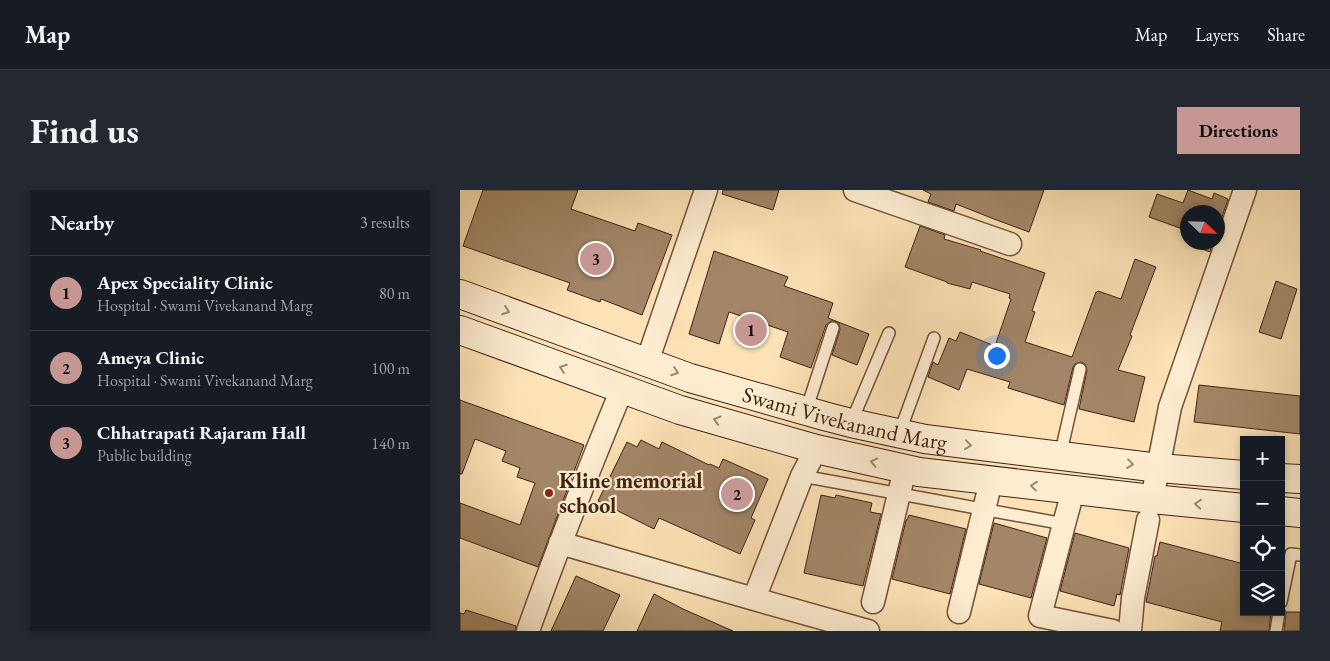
<!DOCTYPE html>
<html lang="en">
<head>
<meta charset="utf-8">
<style>
	:root { --surface:#171b24; --page:#242831; --text:#f1f3f6; --muted:#9ea1a6; --line:#363941; --accent:#c59692 }
	body { margin:0; font-family:"EB Garamond",serif; background:var(--page); color:var(--text) }
	.controls { position:absolute; right:15px; bottom:15px; display:grid; overflow:hidden; border-radius:0px; box-shadow:0 2px 8px #0003 }
	.controls button { width:45px; height:45px; display:grid; place-items:center; padding:0; border:0; border-bottom:1px solid var(--line); background:var(--surface); color:var(--text); font:25px sans-serif }
	.compass { position:absolute; left:720px; top:15px; width:45px; height:45px; border-radius:50%; background:var(--surface); box-shadow:0 2px 8px #0003; rotate:113deg }
	.you { position:absolute; left:536px; top:165px; width:18px; height:18px; margin:-12px; border:4px solid #fff; border-radius:50%; background:#1a73e8; box-shadow:0 0 0 8px #1a73e833 }
	.badge { display:grid; place-items:center; width:32px; height:32px; border-radius:50%; background:var(--accent); color:#111; font-size:16px; font-weight:700 }
	.pin { position:absolute; translate:-50% -50%; border:2px solid #fff; box-shadow:0 1px 5px #0006 }
	.list { margin:0; padding:0; list-style:none }
	h2 { display:flex; justify-content:space-between; align-items:center; height:65px; margin:0; padding:0 20px; font-size:21px }
	h2 small { font-size:16px; font-weight:400; color:var(--muted) }
	.list li { display:grid; grid-template-columns:32px 1fr auto; gap:15px; align-items:center; box-sizing:border-box; height:75px; padding:0 20px; border-top:1px solid var(--line) }
	.list b { display:block; font-size:19px; white-space:nowrap }
	.list p { margin:0; font-size:16px; white-space:nowrap; color:var(--muted) }
	.list em { font-size:16px; font-style:normal; color:var(--muted) }
	.icon { flex:none; width:28px; height:28px; fill:none; stroke:currentColor; stroke-width:2; stroke-linecap:round; stroke-linejoin:round }
	.map { position:relative; flex:none; width:840px; height:441px; overflow:hidden; border-radius:0px }
	header { display:flex; align-items:center; gap:30px; box-sizing:border-box; height:70px; padding:0 25px; background:var(--surface); border-bottom:1px solid var(--line) }
	header strong { font-size:24px }
	nav { display:flex; gap:28px; margin-inline-start:auto; font-size:18px }
	.intro { display:flex; align-items:center; justify-content:space-between; box-sizing:border-box; height:120px; padding:0 30px }
	h1 { margin:0; font-size:35px }
	.button { padding:12px 22px; border-radius:0px; background:var(--accent); color:#111; font-size:18px; font-weight:700 }
	main { display:flex; gap:30px; padding:0 30px }
	aside { flex:1; background:var(--surface); border-radius:0px; box-shadow:0 2px 8px #0003 }
	.map>svg:first-child { display:block }
	.building { fill:#a28667; stroke:#412212 }
	.lines { fill:none; stroke-linecap:round; stroke-linejoin:round }
	.lane-casing { stroke:#70523b; stroke-width:14 }
	.street-casing { stroke:#70523b; stroke-width:25 }
	.secondary-casing { stroke:#412212; stroke-width:30 }
	.lane { stroke:#fdecd0; stroke-width:11 }
	.street { stroke:#fdecd0; stroke-width:22 }
	.secondary { stroke:#fdecd0; stroke-width:28 }
	.oneway { stroke:#9f8771 }
	.poi-dot { fill:#8f2418; stroke:#fdecd0; stroke-width:2 }
	.labels { text-anchor:middle; stroke-width:4.5; stroke-linejoin:round; paint-order:stroke }
	.street-label { font-size:22px; fill:#412212; stroke:#fdecd0 }
	.poi-label { font-size:22px; font-weight:bold; fill:#412212; stroke:#fdecd0; text-anchor:start }
</style>
</head>
<body>
<header>
<strong>Map</strong>
<nav><a>Map</a><a>Layers</a><a>Share</a></nav>
</header>
<div class="intro"><h1>Find us</h1><a class="button">Directions</a></div>
<main>
<aside>
<h2>Nearby<small>3 results</small></h2>
<ul class="list">
<li><span class="badge">1</span><div><b>Apex Speciality Clinic</b><p>Hospital · Swami Vivekanand Marg</p></div><em>80 m</em></li>
<li><span class="badge">2</span><div><b>Ameya Clinic</b><p>Hospital · Swami Vivekanand Marg</p></div><em>100 m</em></li>
<li><span class="badge">3</span><div><b>Chhatrapati Rajaram Hall</b><p>Public building</p></div><em>140 m</em></li>
</ul>
</aside>
<div class="map">
<svg width="840" height="441" viewBox="0 0 840 441">
	<rect width="100%" height="100%" fill="#fce2b6"/>
	<filter id="stains"><feTurbulence type="fractalNoise" baseFrequency=".004" numOctaves="4"/><feColorMatrix values="0 0 0 0 .2 0 0 0 0 .09 0 0 0 0 .02 0 0 0 .5 -.17"/></filter>
	<radialGradient id="worn" r=".72"><stop offset=".6" stop-color="#630" stop-opacity="0"/><stop offset="1" stop-color="#630" stop-opacity=".3"/></radialGradient>
	<path class="building" d="M23,0h95l-7,19 64,22 3,-8 34,12 -30,80 -41,-16 -1,3 -33,-12 3,-7 -107,-37z
		M263,0h56l-6,20 -51,-16z
		M463,0h121l-15,42 -35,-13 -38,-15 -2,7 -26,-9 3,-8z
		M728,0l24,9 2,-6 14,6 -10,30v-17h-30v19l-39,-14 8,-23 26,9z
		M460,36l25,9 -1,4 37,11 -1,1 65,22 -13,38 3,1 -10,30 47,15 24,-65h1l1,-1 23,8 14,-40 21,8 -26,68 2,1 -14,34 27,7 -11,45 -55,-13 8,-39 -2,-6 -4,-2 -6,2 -2,3 -9,38 -56,-17 2,-6 -43,-13 -8,21 -31,-13 5,-15 5,3 11,-27 7,3 4,-9 35,14 16,-47 -2,-1 1,-4 -38,-12 -2,7 -23,-6v-1l-42,-15z
		M733,52h20l-3,10 -18,-7z
		M254,61l74,26 -4,9 49,17 -5,15 41,16 -12,31 -25,-10 8,-25 -1,-7 -4,-2h-4l-5,4 -15,43 -31,-11 8,-25 -59,-20 -10,32 -30,-10z
		M816,91l21,8 -16,50 -22,-7z
		M739,195l101,11v38l-106,-12z
		M0,210l124,45 -46,122 -78,-29v-35l60,22 15,-42 -18,-6 3,-9 -18,-7 4,-10 -31,-12 -13,35h-2z
		M181,250l18,9 3,-7 47,23 1,-1 9,4 4,-9 45,20 -17,39 4,2 -15,34 -81,-36 -5,11 -56,-28 29,-59 10,5z
		M361,305l14,3 1,-3 36,8 -2,9 11,2 -18,72 -59,-13z
		M449,325l57,14 -16,65 -58,-15 14,-59h1z
		M534,333l53,15 -16,60 -52,-14z
		M615,343l54,15 -9,47 -3,-1 -3,12 -54,-15z
		M700,352l84,22v48h27l-2,19h-49l2,-9 -76,-20 9,-46h2z
		M116,386l44,19 -17,36h-52z
		M194,404l29,15 50,22h-96z
		M6,420l50,16 -1,5h-55v-18l4,1z
		M826,422h14v19h-16z"/>
	<g class="lines">
		<g class="lane-casing">
			<path id="lane" d="M346,221l27,-83
				M391,233l38,-90
				M439,244l35,-96
				M600,266l20,-87
				M342,286l262,48
				M821,412l10,-48 9,1
				M816,441l3,-19"/>
		</g>
		<g class="street-casing">
			<path id="street" d="M395,0l155,54
				M187,172l59,-172
				M356,259l-14,27 -48,123 114,32
				M613,301l-9,33 -24,92 73,15
				M692,309l18,-92 75,-217
				M100,353l194,56
				M413,412l32,-133
				M499,422l32,-131
				M68,441c29,-82 61,-162 94,-242
				M670,441l3,-33 15,-78"/>
		</g>
		<g class="secondary-casing">
			<g id="secondary">
				<path id="s1" d="M0,104l230,84 134,38 27,7 74,16 234,29 85,7"/>
				<path d="M0,140l220,80 136,39 103,23 233,27 92,9"/>
				<path d="M821,288l19,1"/>
				<path d="M821,321l19,2"/>
			</g>
		</g>
		<use href="#lane" class="lane"/>
		<use href="#street" class="street"/>
		<use href="#secondary" class="secondary"/>
	</g>
	<defs><path id="oneway-chevron" d="M-2-3.5L2.5 0L-2 3.5" fill="none" stroke-width="1.6" stroke-linecap="round" stroke-linejoin="round" transform="scale(1.25)"/></defs>
	<g class="oneway">
		<use href="#oneway-chevron" transform="translate(46 121) rotate(20)"/>
		<use href="#oneway-chevron" transform="translate(103 178) rotate(-160)"/>
		<use href="#oneway-chevron" transform="translate(215 182) rotate(20)"/>
		<use href="#oneway-chevron" transform="translate(257 230) rotate(-164)"/>
		<use href="#oneway-chevron" transform="translate(508 255) rotate(7)"/>
		<use href="#oneway-chevron" transform="translate(414 272) rotate(-167)"/>
		<use href="#oneway-chevron" transform="translate(670 274) rotate(7)"/>
		<use href="#oneway-chevron" transform="translate(574 296) rotate(-174)"/>
		<use href="#oneway-chevron" transform="translate(738 314) rotate(-175)"/>
	</g>
	<circle class="poi-dot" cx="89" cy="303" r="5"/>
	<g class="labels">
		<g class="street-label">
			<text dy="8" stroke="none"><textPath href="#s1" startOffset="405">Swami Vivekanand Marg</textPath></text>
		</g>
		<g class="poi-label">
			<text x="99" y="298">Kline memorial<tspan x="99" dy="25">school</tspan></text>
		</g>
	</g>
	<rect width="100%" height="100%" filter="url(#stains)"/>
	<rect width="100%" height="100%" fill="url(#worn)"/>
</svg>
<div class="controls">
<button>+</button>
<button>−</button>
<button><svg class="icon" aria-label="locate" viewBox="0 0 24 24"><circle cx="12" cy="12" r="6"/><path d="M12 2v4M12 18v4M2 12h4M18 12h4"/></svg></button>
<button><svg class="icon" aria-label="layers" viewBox="0 0 24 24"><path d="M12 4l9 5-9 5-9-5zM3 14l9 5 9-5"/></svg></button>
</div>
<svg class="compass" viewBox="-18 -18 36 36"><path d="M0-13l5 13h-10z" fill="#e53935"/><path d="M0 13l5-13h-10z" fill="#9ea1a6"/></svg>
<div class="you"></div>
<div class="pin badge" style="left:291px;top:140px">1</div>
<div class="pin badge" style="left:277px;top:304px">2</div>
<div class="pin badge" style="left:136px;top:69px">3</div>
</div>
</main>
</body>
</html>
